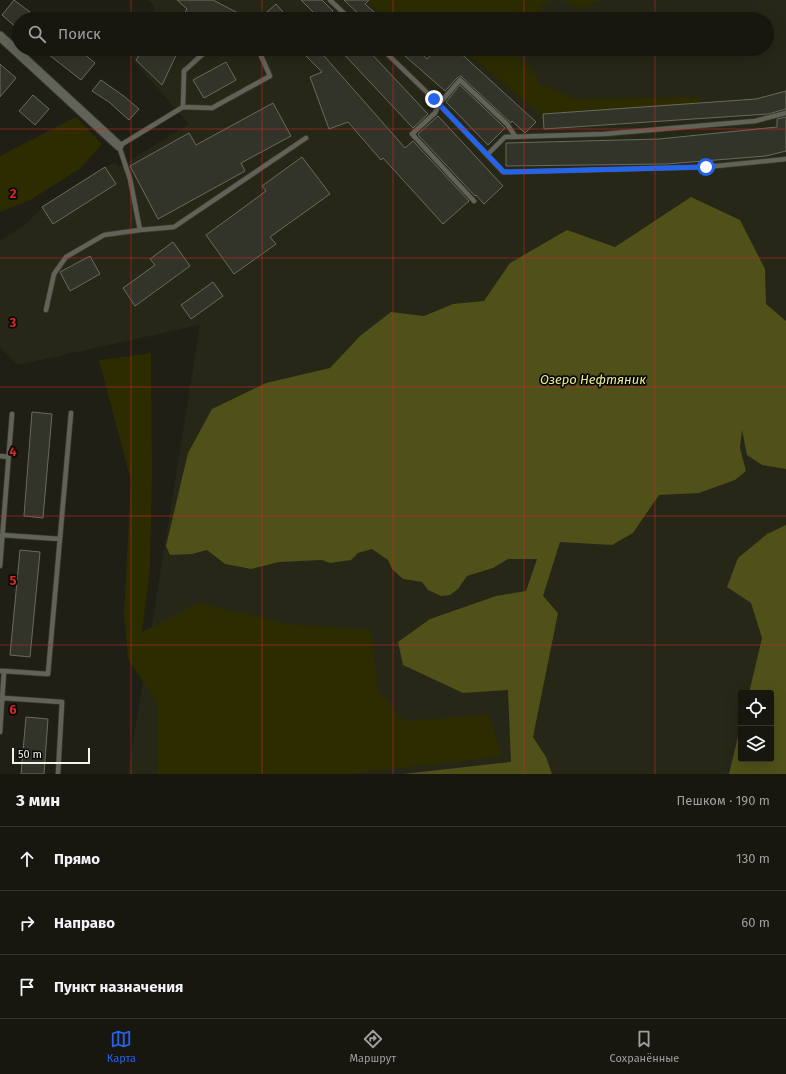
<!DOCTYPE html>
<html lang="ru">
<head>
<meta charset="utf-8">
<style>
	:root { --surface:#171710; --page:#202019; --text:#f1f3f6; --muted:#9e9f9f; --line:#363630; --accent:#2563eb }
	body { margin:0; font-family:"Fira Sans",sans-serif; background:var(--page); color:var(--text) }
	.controls { position:absolute; right:12px; bottom:12px; display:grid; overflow:hidden; border-radius:4px; box-shadow:0 4px 16px #0002 }
	.controls button { width:36px; height:36px; display:grid; place-items:center; padding:0; border:0; border-bottom:1px solid var(--line); background:var(--surface); color:var(--text); font:20px sans-serif }
	.scale { position:absolute; left:12px; bottom:10px; width:78px; box-sizing:border-box; padding-left:4px; border:2px solid #f4f4ed; border-top:0; font-size:11px; line-height:14px; white-space:nowrap; color:#f4f4ed; -webkit-text-stroke:3px #090905; paint-order:stroke }
	.stop { position:absolute; width:12px; height:12px; margin:-9px; border:3px solid #2563eb; border-radius:50%; background:#fff }
	.stop.end { background:#2563eb; border-color:#fff; box-shadow:0 1px 4px #0008 }
	.list { margin:0; padding:0; list-style:none }
	h2 { display:flex; justify-content:space-between; align-items:center; height:52px; margin:0; padding:0 16px; font-size:17px }
	h2 small { font-size:13px; font-weight:400; color:var(--muted) }
	.list li { display:grid; grid-template-columns:26px 1fr auto; gap:12px; align-items:center; box-sizing:border-box; height:64px; padding:0 16px; border-top:1px solid var(--line) }
	.list b { display:block; font-size:15px; white-space:nowrap }
	.list em { font-size:13px; font-style:normal; color:var(--muted) }
	.icon { flex:none; width:22px; height:22px; fill:none; stroke:currentColor; stroke-width:2; stroke-linecap:round; stroke-linejoin:round }
	.map { position:relative; flex:none; width:786px; height:774px; overflow:hidden }
	.search { position:absolute; background:var(--surface); box-shadow:0 4px 16px #0002; left:12px; right:12px; top:12px; height:44px; display:flex; align-items:center; gap:10px; box-sizing:border-box; padding:0 14px; border-radius:22px; color:var(--muted); font-size:15px }
	.sheet { height:244px; background:var(--surface) }
	nav { display:flex; justify-content:space-around; align-items:center; box-sizing:border-box; height:56px; border-top:1px solid var(--line); background:var(--surface); font-size:11px; color:var(--muted) }
	nav a { display:grid; justify-items:center; gap:2px }
	nav .on { color:var(--accent) }
	.map>svg:first-child { display:block }
	.built { fill:#262716; fill-rule:evenodd }
	.green { fill:#2c2c00 }
	.water { fill:#505019 }
	.building { fill:#333429; stroke:#6a6a5e }
	.lines { fill:none; stroke-linecap:round; stroke-linejoin:round }
	.service-casing { stroke:#383832; stroke-width:6 }
	.minor-casing { stroke:#383832; stroke-width:11 }
	.service { stroke:#626357; stroke-width:4.5 }
	.minor { stroke:#626357; stroke-width:9 }
	.route { stroke:#2563eb; stroke-width:5 }
	.grid { fill:none; stroke:#d62828; stroke-width:1; stroke-opacity:0.55 }
	.labels { text-anchor:middle; stroke-width:3.5; stroke-linejoin:round; paint-order:stroke }
	.water-label { font-size:13px; font-style:italic; fill:#e8ea97; stroke:#090905 }
	.grid-label { font-size:13px; text-anchor:middle; font-weight:bold; fill:#d62828; stroke:#090905; stroke-width:3.5; stroke-linejoin:round; paint-order:stroke }
</style>
</head>
<body>
<div class="map">
<svg width="786" height="774" viewBox="0 0 786 774">
	<rect width="100%" height="100%" fill="#1f1f15"/>
	<path class="built" d="M148,0h638v774h-658l72,-449 -182,40 -18,-18v-106l27,-18 18,-18 70,-43 4,5 70,-43 -58,-66 4,-9h632v-30h-617l5,-12zM741,693h30v66h-30z"/>
	<path class="green" d="M367,0h183l-10,6 7,13h-160z
		M562,0h38l-18,9z
		M463,49h51l-2,2 24,24 3,9 37,15 125,-2 -15,16 -137,8z
		M76,117l26,27 -21,24 -49,31 -32,13v-56z
		M151,353l1,118 -2,97 -8,64 57,-29 89,21 83,6 7,59 25,32 86,-6 13,42 -156,17h-188l-1,-71 -29,-44 -4,-46 7,-132 -32,-121z"/>
	<path class="water" d="M691,197l49,23 25,49 1,35 20,17v148l-24,-4 -15,-10 -5,-25 -2,18 6,23 -11,9 -36,13 -40,2 -26,38 -21,12 -52,-3 -17,54 15,17 -25,124 13,20 6,17h-149l108,-12 -3,-72 -45,3 -60,-28 -5,-23 32,-23 66,-23 30,-5 11,-32h-29l-15,9 -26,8 -9,13 -8,6 -9,1 -13,-6 -6,-8 -19,-3 -11,-10 -4,-9 -16,-11 -14,4 -7,7 -21,3 -8,-3 -43,2 -28,7 -26,-5 -18,-14 -15,4 -22,1 -4,-9 22,-93 24,-44 54,-26 64,-15 30,-32 31,-24 33,4 29,-12 31,-3 26,-38 57,-33 48,17z
		M786,525v249h-57l12,-50v35h30v-66h-22l13,-55 -11,-35 -24,-16 11,-29 29,-24z"/>
	<path class="building" d="M14,0l16,12 -1,1 7,6h-17v11l-17,-15z
		M177,0h36l25,13 -3,6h-47l-5,-3 4,-7z
		M301,0h21l11,11 -7,8h-6z
		M344,0h25l-4,4 17,15h-18z
		M276,4l13,15h-30z
		M52,49h23l6,6 2,-2 12,10 -14,17 -33,-26z
		M143,49h36l-17,36 -26,-25z
		M299,49h19l87,99 8,-7 56,60 -26,23 -60,-66 -2,2 -33,-38 -19,7 -19,-52 12,-5z
		M339,49h28l61,65 -15,14z
		M397,49h19l11,10 10,-10h19l80,73 -11,11 -13,-12 -1,2 -50,-47 -4,2 -12,13z
		M226,62l10,18 -32,18 -11,-18z
		M0,64l16,14 -16,19z
		M101,80l24,17 14,12 -10,11 -20,-18 -17,-11z
		M460,85l45,43 -17,17 -42,-43z
		M786,91v18l-18,5 -224,15 -1,-15 213,-15z
		M33,95l16,14 -14,16 -16,-14z
		M273,103l18,33 -50,27 4,8 -87,48 -28,-53 59,-33 7,12z
		M438,116l65,70 -19,18 -8,-9 -1,1 -56,-60 -1,-2z
		M786,117v34l-20,5 -100,8 -160,2v-23l153,-4 118,-12v-8z
		M302,157l28,37 -60,43 6,7 -42,30 -28,-39 60,-44 -4,-5z
		M105,167l11,17 -63,40 -11,-17z
		M173,242l17,24 -55,40 -12,-18 32,-23 -5,-6z
		M90,256l10,18 -30,17 -10,-19z
		M213,282l10,14 -32,23 -10,-14z
		M32,412l20,2 -9,104 -19,-2z
		M20,550l20,2 -10,105 -20,-2z
		M26,717l22,2 -4,55h-23z"/>
	<g class="lines">
		<g class="service-casing">
			<path id="service" d="M330,0l20,19
				M382,49l57,55 64,68 203,-5 80,-8
				M183,107l1,-36 20,-18 11,-4
				M487,155l18,-18 99,-3 151,-13 31,-8
				M474,201l-62,-67 23,-21 4,-9 21,-24 47,44 8,12
				M140,230l34,-3 132,-89
				M46,310l8,-36 12,-17 38,-22 36,-5 -10,-51 -11,-33 64,-39 29,1 58,-32 -12,-27
				M0,456l8,1
				M2,535l58,4
				M0,566l12,-152
				M0,671h4l-4,61
				M4,671l44,3 23,-261
				M3,698l59,4 -4,72"/>
		</g>
		<g class="minor-casing">
			<path id="minor" d="M0,36l119,110"/>
		</g>
		<use href="#service" class="service"/>
		<use href="#minor" class="minor"/>
	</g>
	<g class="lines">
		<path class="route" d="M434,99l70,73 202,-5"/>
	</g>
	<path class="grid" d="M131,0v19M262,0v19M393,0v19M524,0v19M655,0v19M131,49v725M262,49v725M393,49v725M524,49v725M655,49v725M0,129h786M0,258h786M0,387h786M0,516h786M0,645h786"/>
	<g class="labels">
		<g class="water-label">
			<text x="593" y="384">Озеро Нефтяник</text>
		</g>
	</g>
	<g class="grid-label">
		<text x="13" y="198">2</text>
		<text x="13" y="327">3</text>
		<text x="13" y="456">4</text>
		<text x="13" y="585">5</text>
		<text x="13" y="714">6</text>
	</g>
</svg>
<div class="controls">
<button><svg class="icon" aria-label="locate" viewBox="0 0 24 24"><circle cx="12" cy="12" r="6"/><path d="M12 2v4M12 18v4M2 12h4M18 12h4"/></svg></button>
<button><svg class="icon" aria-label="layers" viewBox="0 0 24 24"><path d="M12 4l9 5-9 5-9-5zM3 14l9 5 9-5"/></svg></button>
</div>
<div class="scale">50 m</div>
<div class="stop" style="left:706px;top:167px"></div>
<div class="stop end" style="left:434px;top:99px"></div>
<div class="search"><svg class="icon" aria-label="search" viewBox="0 0 24 24"><circle cx="10" cy="10" r="6"/><path d="M15 15l6 6"/></svg>Поиск</div>
</div>
<section class="sheet">
<h2>3 мин<small>Пешком · 190 m</small></h2>
<ul class="list">
<li><svg class="icon" aria-label="ahead" viewBox="0 0 24 24"><path d="M12 20V5M6 11l6-6 6 6"/></svg><div><b>Прямо</b></div><em>130 m</em></li>
<li><svg class="icon" aria-label="right" viewBox="0 0 24 24"><path d="M7 20v-9h11M14 6l5 5-5 5"/></svg><div><b>Направо</b></div><em>60 m</em></li>
<li><svg class="icon" aria-label="arrive" viewBox="0 0 24 24"><path d="M6 21V4h12l-3 4 3 4H6"/></svg><div><b>Пункт назначения</b></div></li>
</ul>
</section>
<nav>
<a class="on"><svg class="icon" aria-label="map" viewBox="0 0 24 24"><path d="M3 6l6-2 6 2 6-2v14l-6 2-6-2-6 2zM9 4v14M15 6v14"/></svg>Карта</a>
<a><svg class="icon" aria-label="directions" viewBox="0 0 24 24"><path d="M12 3l9 9-9 9-9-9zM9 14v-3h6M13 9l2 2-2 2"/></svg>Маршрут</a>
<a><svg class="icon" aria-label="saved" viewBox="0 0 24 24"><path d="M7 4h10v16l-5-4-5 4z"/></svg>Сохранённые</a>
</nav>
</body>
</html>
